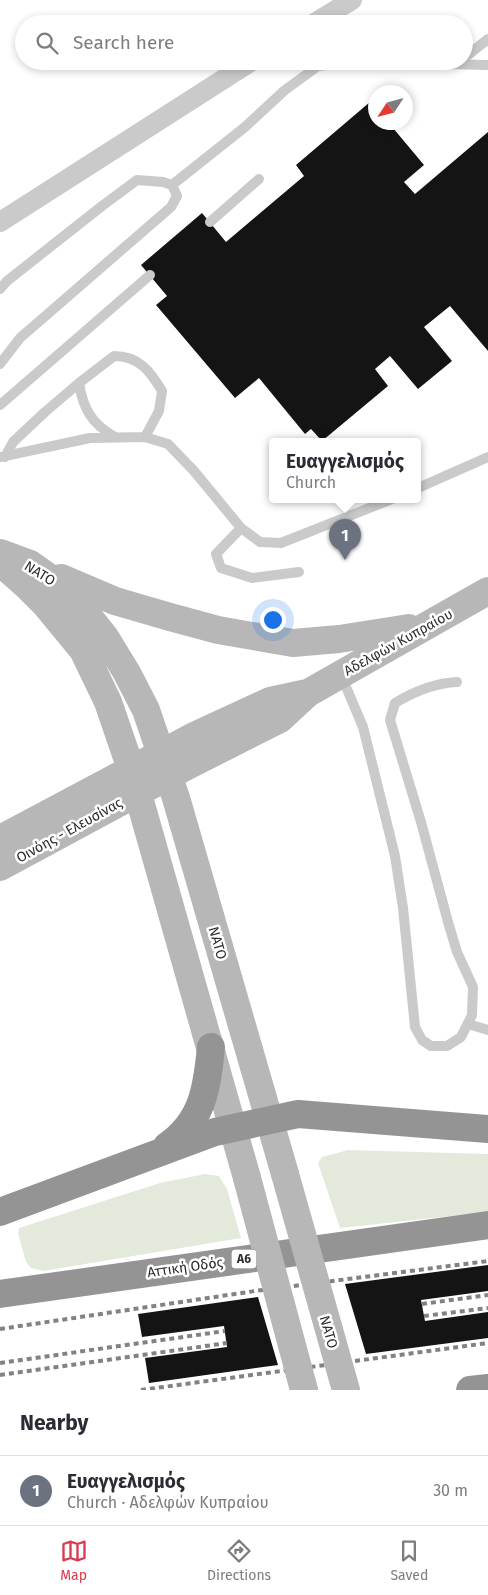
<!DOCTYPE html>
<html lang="en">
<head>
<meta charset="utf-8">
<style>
	:root { --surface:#fff; --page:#f2f2f3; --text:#2b2b33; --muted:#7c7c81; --line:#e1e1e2; --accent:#d93a50 }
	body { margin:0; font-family:"Fira Sans",sans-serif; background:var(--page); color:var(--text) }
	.compass { position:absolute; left:368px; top:85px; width:45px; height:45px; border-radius:50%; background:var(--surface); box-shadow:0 2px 8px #0003; rotate:234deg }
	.you { position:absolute; left:272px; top:619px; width:18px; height:18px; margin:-12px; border:4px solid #fff; border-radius:50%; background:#1a73e8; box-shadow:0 0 0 8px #1a73e833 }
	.badge { display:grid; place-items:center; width:32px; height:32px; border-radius:50%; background:var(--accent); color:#fff; font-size:16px; font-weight:700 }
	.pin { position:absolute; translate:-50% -41px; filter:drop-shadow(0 1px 2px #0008) }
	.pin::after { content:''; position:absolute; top:26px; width:18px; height:15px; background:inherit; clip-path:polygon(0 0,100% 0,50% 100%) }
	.popup { position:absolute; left:269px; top:438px; width:152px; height:65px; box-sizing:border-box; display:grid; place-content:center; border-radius:5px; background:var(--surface); filter:drop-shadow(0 1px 4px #0005); font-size:16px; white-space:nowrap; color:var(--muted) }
	.popup b { font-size:19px; color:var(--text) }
	.popup::after { content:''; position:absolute; left:50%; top:100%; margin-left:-10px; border:10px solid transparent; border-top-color:var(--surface) }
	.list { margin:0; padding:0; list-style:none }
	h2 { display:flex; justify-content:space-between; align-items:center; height:65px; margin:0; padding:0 20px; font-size:21px }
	h2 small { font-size:16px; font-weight:400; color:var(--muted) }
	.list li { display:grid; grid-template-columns:32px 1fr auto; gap:15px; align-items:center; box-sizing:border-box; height:70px; padding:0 20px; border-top:1px solid var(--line) }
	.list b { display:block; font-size:19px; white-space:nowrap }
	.list p { margin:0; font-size:16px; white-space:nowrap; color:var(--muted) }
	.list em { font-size:16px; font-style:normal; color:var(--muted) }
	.icon { flex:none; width:28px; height:28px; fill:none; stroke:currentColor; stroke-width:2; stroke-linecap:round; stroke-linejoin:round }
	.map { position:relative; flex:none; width:488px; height:1390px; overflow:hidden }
	.search { position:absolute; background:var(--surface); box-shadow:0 2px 8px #0003; left:15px; right:15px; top:15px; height:55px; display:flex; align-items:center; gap:12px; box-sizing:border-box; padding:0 18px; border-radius:28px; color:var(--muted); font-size:19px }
	.sheet { height:135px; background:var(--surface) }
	nav { display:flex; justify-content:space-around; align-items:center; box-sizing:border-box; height:70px; border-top:1px solid var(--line); background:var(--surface); font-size:14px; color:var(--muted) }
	nav a { display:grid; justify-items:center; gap:2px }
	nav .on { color:var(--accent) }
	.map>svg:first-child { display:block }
	.green { fill:#e4eadb }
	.building { fill:#141414 }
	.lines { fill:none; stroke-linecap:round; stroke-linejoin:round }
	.lane { stroke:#cacaca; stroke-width:10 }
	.street { stroke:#cacaca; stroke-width:20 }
	.secondary { stroke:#b7b7b7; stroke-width:28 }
	.highway { stroke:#949494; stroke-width:28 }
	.rail { stroke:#828282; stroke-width:4; stroke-dasharray:5 4; stroke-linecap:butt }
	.secondary-bridge { stroke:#b7b7b7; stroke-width:28 }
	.labels { text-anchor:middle; stroke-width:5; stroke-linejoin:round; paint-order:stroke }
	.shield { fill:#fff; stroke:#6c6c6c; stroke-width:1 }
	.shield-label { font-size:12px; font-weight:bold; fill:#2d2d2d }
	.street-label { font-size:14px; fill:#2d2d2d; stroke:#fff }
</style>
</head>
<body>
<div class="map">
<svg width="488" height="1390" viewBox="0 0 488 1390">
	<rect width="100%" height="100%" fill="#fff"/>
	<path class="green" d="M348,1150l140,4v58l-148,16 -22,-65 4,-6z
		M205,1174l14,2 8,13 14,49 -198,33 -12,-3 -5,-6 -8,-29 1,-5 141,-45z"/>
	<path class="building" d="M370,102l6,6v14h12l36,43 -20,17 11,12 73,-62v219l-38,-45 -26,21 28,34 -34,28 -28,-33 -15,13 13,17 -66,55 -11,-12 -6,5 -46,-56 -24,20 -79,-93 11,-9 -26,-31 61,-52 24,29 78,-66 -8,-11z
		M488,1265v26l-67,9 4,21 63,-9v26l-122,16 -21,-70z
		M258,1297l20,68 -129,18 -4,-25 82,-11 -3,-21 -82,11 -4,-23z"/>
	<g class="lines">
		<path class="lane" d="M464,58l24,-19
			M172,185l73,-58 40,-37 33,-24 30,-4 140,3
			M210,222l49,-43
			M0,289l7,-8 95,-75 35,-26 26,2 9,3 5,11 -6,11 -151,131 -20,26
			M79,383c4,26 13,41 36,54
			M0,405l150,-130
			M0,457l90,-19 55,-1 23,7 26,27 47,57 19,14 21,1 111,-44
			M5,457l8,-15 32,-30 34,-29 35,-27c25,0 36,15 48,35l-3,20 -14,26
			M418,488l70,-31
			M241,528l-25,26 5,14 31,10 47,-6
			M341,675l22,52 32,129 8,52 12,119 7,13 9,6h16l14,-9 11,-22 1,-28 -16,-35 -9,-30 -27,-100 -31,-102 5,-17c20,-12 39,-20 62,-21
			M468,1024l20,6"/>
		<path class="street" d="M313,24l39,-24
			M0,222l252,-161"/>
		<path class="secondary" d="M0,553l30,11 38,27 37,46 22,36 19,37 30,88 109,376
			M0,562l27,24 19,19 37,45 25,52 23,67 116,409
			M61,578l54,23 55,16 48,13 75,13 46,-4 70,-11
			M0,839l192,-102 78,-36 37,-8
			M0,867l189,-102 91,-46 28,-26 180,-102"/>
		<path class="highway" d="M167,1146c36,-25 40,-58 44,-99
			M0,1212l215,-80 83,-18 190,15
			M0,1294l488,-69
			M470,1390l18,-2"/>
		<path class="rail" d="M422,1304l66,-9
			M424,1316l64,-8
			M0,1329l255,-38 233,-30
			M0,1363l225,-32
			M0,1375l227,-32
			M141,1390l347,-47"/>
		<path class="secondary-bridge" d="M285,1174l61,216
			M247,1178l57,212"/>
	</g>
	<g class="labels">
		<rect class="shield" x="231.5" y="1249.5" width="25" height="19" rx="4"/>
		<g class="shield-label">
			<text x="244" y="1263">Α6</text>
		</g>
		<g class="street-label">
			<text transform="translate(40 573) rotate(32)" y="5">ΝΑΤΟ</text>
			<text transform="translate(398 642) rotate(-29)" y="5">Αδελφών Κυπραίου</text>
			<text transform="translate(69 830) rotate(-29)" y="5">Οινόης - Ελευσίνας</text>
			<text transform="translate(218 943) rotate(74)" y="5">ΝΑΤΟ</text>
			<text transform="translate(185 1267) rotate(-8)" y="5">Αττική Οδός</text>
			<text transform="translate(329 1332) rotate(74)" y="5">ΝΑΤΟ</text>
		</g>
	</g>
</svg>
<svg class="compass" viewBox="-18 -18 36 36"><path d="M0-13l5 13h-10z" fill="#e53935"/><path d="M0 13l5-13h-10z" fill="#7c7c81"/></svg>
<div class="you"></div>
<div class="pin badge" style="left:345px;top:560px;background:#6b7280">1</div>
<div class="popup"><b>Ευαγγελισμός</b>Church</div>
<div class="search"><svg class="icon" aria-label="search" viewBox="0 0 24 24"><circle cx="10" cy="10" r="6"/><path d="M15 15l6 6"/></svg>Search here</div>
</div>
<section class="sheet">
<h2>Nearby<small></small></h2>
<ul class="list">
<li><span class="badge" style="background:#6b7280">1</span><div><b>Ευαγγελισμός</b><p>Church · Αδελφών Κυπραίου</p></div><em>30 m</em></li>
</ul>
</section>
<nav>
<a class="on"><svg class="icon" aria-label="map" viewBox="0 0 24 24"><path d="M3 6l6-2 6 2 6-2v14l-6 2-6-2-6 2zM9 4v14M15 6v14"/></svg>Map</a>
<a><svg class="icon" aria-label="directions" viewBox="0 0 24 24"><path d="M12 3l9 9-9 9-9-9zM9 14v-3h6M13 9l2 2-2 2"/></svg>Directions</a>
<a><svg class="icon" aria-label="saved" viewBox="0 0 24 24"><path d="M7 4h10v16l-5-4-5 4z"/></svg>Saved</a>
</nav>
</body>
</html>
